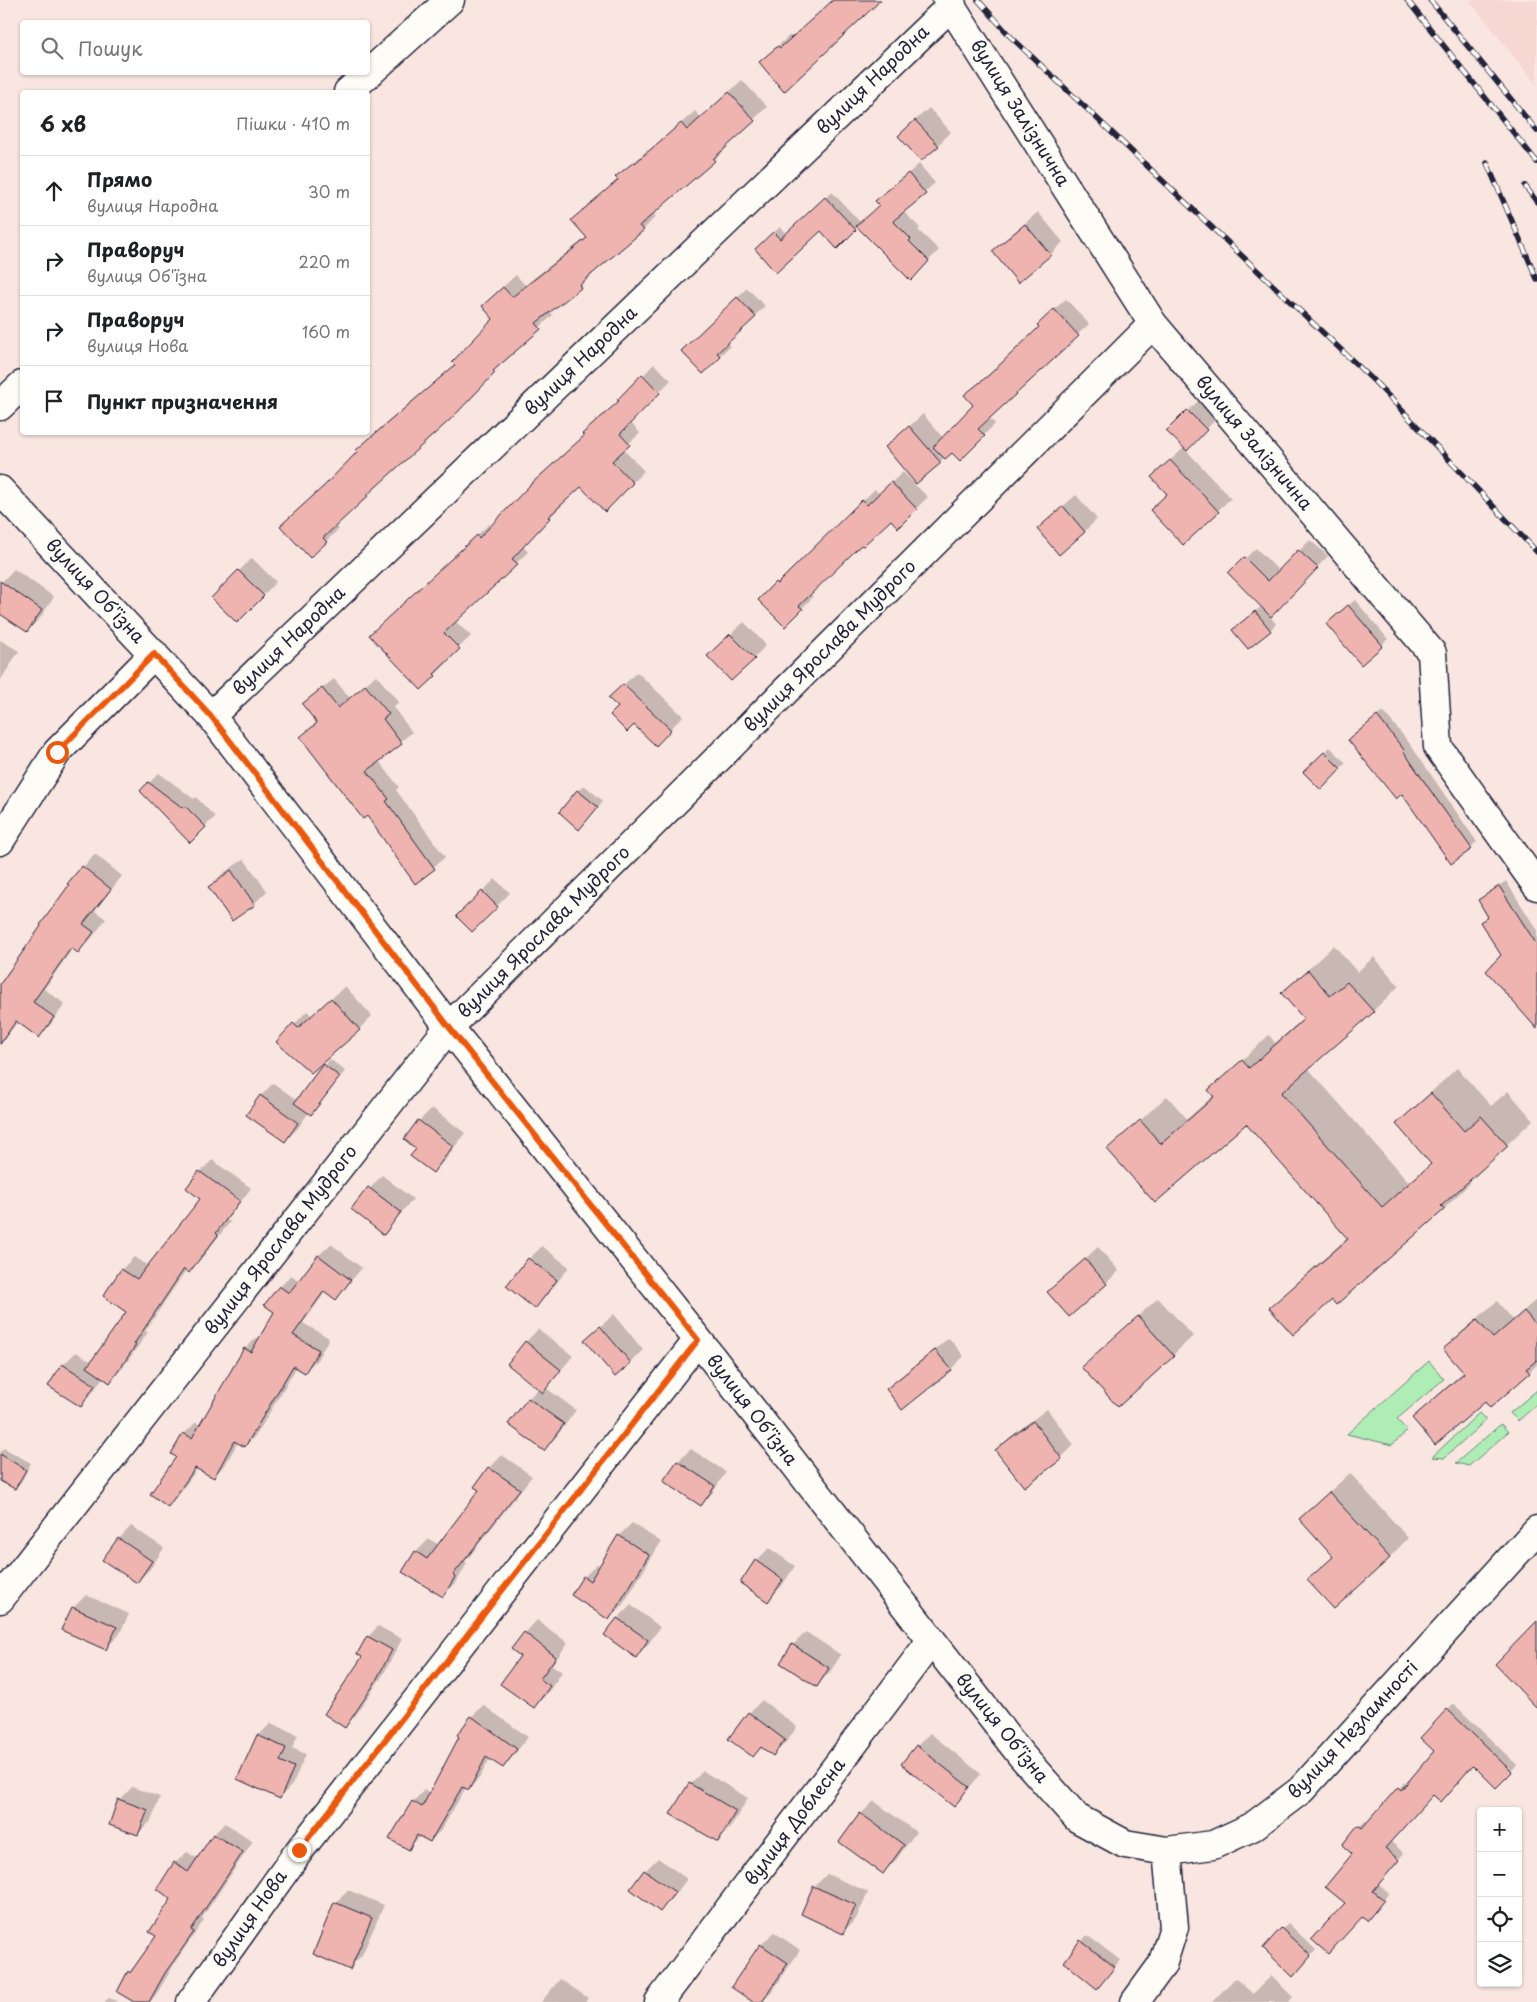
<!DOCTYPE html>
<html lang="uk">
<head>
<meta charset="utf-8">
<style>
	:root { --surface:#fff; --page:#f6f6f6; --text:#202124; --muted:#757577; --line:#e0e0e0 }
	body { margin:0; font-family:"Playpen Sans",sans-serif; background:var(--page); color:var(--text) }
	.controls { position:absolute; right:15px; bottom:15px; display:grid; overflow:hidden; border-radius:5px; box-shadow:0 1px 4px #0004 }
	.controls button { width:45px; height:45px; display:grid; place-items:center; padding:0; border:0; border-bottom:1px solid var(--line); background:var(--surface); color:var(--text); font:25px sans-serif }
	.stop { position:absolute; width:15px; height:15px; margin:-11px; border:4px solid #ea580c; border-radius:50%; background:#fff }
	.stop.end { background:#ea580c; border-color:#fff; box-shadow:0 1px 5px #0008 }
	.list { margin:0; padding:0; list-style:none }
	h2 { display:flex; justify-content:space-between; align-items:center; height:65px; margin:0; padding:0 20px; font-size:21px }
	h2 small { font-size:16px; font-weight:400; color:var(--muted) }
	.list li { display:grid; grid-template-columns:32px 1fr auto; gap:15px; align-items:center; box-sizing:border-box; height:70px; padding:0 20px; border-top:1px solid var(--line) }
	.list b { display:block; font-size:19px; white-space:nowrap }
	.list p { margin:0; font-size:16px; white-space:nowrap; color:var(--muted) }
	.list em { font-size:16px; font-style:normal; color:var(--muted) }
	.icon { flex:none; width:28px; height:28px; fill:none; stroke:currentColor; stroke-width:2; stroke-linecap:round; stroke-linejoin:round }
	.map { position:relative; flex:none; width:1537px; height:2002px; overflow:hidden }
	.search { position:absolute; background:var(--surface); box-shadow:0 1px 4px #0004; left:20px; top:20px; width:350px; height:55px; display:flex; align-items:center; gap:12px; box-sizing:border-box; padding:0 18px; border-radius:5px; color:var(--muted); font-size:19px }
	.panel { position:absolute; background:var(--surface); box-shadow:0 1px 4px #0004; left:20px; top:90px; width:350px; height:345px; border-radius:5px }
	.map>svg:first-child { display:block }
	.built { fill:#f6d7d2 }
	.green { fill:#aeedb4; stroke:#688878 }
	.shadow { fill:#0003 }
	.building { fill:#efb4af; stroke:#22223b }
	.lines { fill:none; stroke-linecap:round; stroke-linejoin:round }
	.minor-casing { stroke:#22223b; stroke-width:31 }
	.minor { stroke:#fdfcf7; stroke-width:28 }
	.rail-casing { stroke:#22223b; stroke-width:5.5 }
	.rail { stroke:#fdfcf7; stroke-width:4; stroke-dasharray:11; stroke-linecap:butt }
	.route { stroke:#ea580c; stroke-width:6 }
	.labels { text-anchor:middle; stroke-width:4; stroke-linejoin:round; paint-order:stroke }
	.street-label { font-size:18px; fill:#22223b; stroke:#fdfcf7 }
</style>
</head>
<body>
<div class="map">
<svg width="1537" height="2002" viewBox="0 0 1537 2002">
	<rect width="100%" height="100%" fill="#f9e6e1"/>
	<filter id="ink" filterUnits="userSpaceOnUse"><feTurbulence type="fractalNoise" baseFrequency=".02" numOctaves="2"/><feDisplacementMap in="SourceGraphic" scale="10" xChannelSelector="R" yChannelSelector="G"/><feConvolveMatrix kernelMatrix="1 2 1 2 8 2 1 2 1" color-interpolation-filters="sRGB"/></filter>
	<g filter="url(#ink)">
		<path class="built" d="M1469,0h68v85z"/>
		<path class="green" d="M1429,1361l15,18 -47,40 10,12 -15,14 -45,-11z
			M1537,1390v14l-19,17 -8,-8z
			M1479,1413l7,7 -42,38 -12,-1z
			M1501,1424l7,8 -39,34 -13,-3z"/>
		<path class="shadow" d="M833,0h46l-119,62 30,-27 2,3z
			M742,80l25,27 -42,39 2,2 -13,12 -62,53 4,3 -12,13 -52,44 1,1 -13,13 -31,24 4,4 -47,43 -42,46 -129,121 4,4 -29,27 25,-80 35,-39 86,-73 39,-45 1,-26 20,-18 9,10 62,-48 -14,-17 46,-41 -2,-1 30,-28 2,2 46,-41 6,7z
			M929,108l22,24 -13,13 -26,-22z
			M919,164l16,19 -32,28 17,17 -2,2 21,20 -28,29 -53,-53 -21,21 -16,-17 -59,13 18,-16 7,7 45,-42 29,31 19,-18 -3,-4z
			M1038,212l25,30 -13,13 -57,-4z
			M747,288l18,18 -39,37 4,3 -27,26 -20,-21z
			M1066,299l23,25 -100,93 6,7 -35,35 -8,-8 -38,33 14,13 -30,29 -7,-8 -30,25 -51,51 3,3 -28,28 -25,-25 115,-111 4,5 24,-22 11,11 2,-1 -30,-35 37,-33 20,24 32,-33 -9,-10 75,-68 9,-14z
			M654,364l17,16 -41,42 10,11 -17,16 21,22 -39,39 -24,-25 -22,20 2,1 -38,40 5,6 -73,69 16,15 -26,25 2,2 -26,26 -38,-65 106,-100 2,3 94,-91 10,-13 25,-23z
			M1201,398l18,18 -33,34 45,48 -48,46 -15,-51 -2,-29 19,-17 -17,-16z
			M1076,495l21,24 -13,13 -33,-15z
			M1310,540l18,16 -58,60 6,8 -6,6 -30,-6 22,-18 -32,-33 26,-25 23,23z
			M252,558l24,24 -39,40 -25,-24z
			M14,569l40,28 -14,21 -13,13 -27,-19v-28z
			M1355,600l33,39 -27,24 -28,-45z
			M744,622l22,23 -12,13 -33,-15z
			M0,640l19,11 -19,30z
			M637,672l46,44 -27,28 -46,-46z
			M376,675l23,27 -6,5 19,25 -33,29 20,26 -3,3 49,67 -29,25 -49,-68 -66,-77 17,-15 -3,-28 19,-15 16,19z
			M1383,711l27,33 67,98 -25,20 -50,-70 -52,-52z
			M1330,747l16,16 -25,25 -16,-16z
			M159,773l35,26 2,-2 19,20 -25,24 -41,-58z
			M584,785l19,16 -18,21 -7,-31z
			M95,854l27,22 -27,35 11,8 -15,20 -13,13 -5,-4 -29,41 21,15 -14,20 -12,12 -21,-15 -18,25v-60l83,-119z
			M244,859l23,32 -13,13 -22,15 -23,-32 13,-13z
			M495,879l15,14 -38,38 -14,-15z
			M1506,881l31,49v98l-35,-73 -21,-33 7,-6 -9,-16z
			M1334,945l23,27 17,-15 25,29 -26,25 -65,57 101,115 23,-20 -35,-39 60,-56 34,38 17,-15 25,29 -65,61 2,2 -26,26 -112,89 -61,10 26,-25 51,-46 -102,-115 -91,80 -46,-53 58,-53 20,23 27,-24 -4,-5 59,-55 6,8 29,-25 -21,-25z
			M345,986l27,30 -13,13 -81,13 29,-31 5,5z
			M330,1059l15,12 -28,36 -6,6 -2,-1 -11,16 -13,13 -24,-45 12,-13 24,17z
			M432,1108l33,25 -19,26 -13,13 -14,-51z
			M212,1160l39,28 -24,32 3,2 -29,37 -13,12 -2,-1 -41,61 3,1 -26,37 -13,12 -6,-4 -10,15 -12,13 -18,-40 13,-13 16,10 35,-50 -23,-16 18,-27 12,-12 14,9 54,-67 -2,-27z
			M382,1175l31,24 -29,34 -31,-25z
			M331,1244l31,24 -26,30 -10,-7 -23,32 26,15 -12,22 -12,11 -8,-5 -40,68 -12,12 -7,-4 -13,23 -12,12 -15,-9 -19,26 -11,12 10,-50 -5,-2 11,-20 12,-12 4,3 45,-76 11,-11 3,1 16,-27 5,-25 11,-12 9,6 19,-26z
			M542,1246l27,21 -21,27 -13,13 -27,-21 21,-27z
			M1098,1247l21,24 -13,12 -57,9z
			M1158,1298l35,38 -20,19 -70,-7z
			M1537,1299v66l-8,7 -39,34 -5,-6 -72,18 51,-47 -19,-22 19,-19 33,-29 16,19z
			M614,1314l29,36 -13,12 -44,-22z
			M538,1329l35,27 -27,32 30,22 -19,26 -13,13 -34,-25 19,-26 10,-10 -13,-46z
			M949,1338l15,18 -13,13 -63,20 12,-12z
			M1047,1409l27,36 -13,13 -37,28 -27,-36 13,-13z
			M4,1448l27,15 -10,19 -6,6 -15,-9v-27z
			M691,1449l35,23 -13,20 -12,13 -36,-24 13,-20z
			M502,1455l30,21 -67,86 2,1 -11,20 -13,12 -27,-43 13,-13 10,6 41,-55 9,-22z
			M1350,1473l58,65 -19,20 -80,22 25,-24 -34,-37z
			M632,1523l29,19 -39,64 -13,13 -25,-42 13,-13 3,2 19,-30z
			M131,1526l33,22 -14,21 -13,13 -18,-43z
			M769,1548l26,18 -14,21 -13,13 -12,-39z
			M86,1595l43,19 -10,21 -13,13 -33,-40z
			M631,1605l29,22 -11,16 -13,13 -30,-21 12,-17z
			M537,1620l31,23 -16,22 10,7 -15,22 -13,13 -13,-51 4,-23z
			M378,1626l24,13 -19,36 -28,41 -10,10 19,-69 4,-20z
			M806,1632l35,23 -11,17 -13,13 -24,-40z
			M762,1700l35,27 -11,15 -13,13 -11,-8 -9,9 -23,-18 19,-25z
			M1454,1704l63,61 -21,21 -22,-22 -41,30 -43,47 14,12 -26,31 11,9 -16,20 -27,-10 7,-50 -10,-8 22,-25 3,2 37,-40 2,2 29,-34 12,-40z
			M483,1705l45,32 -14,18 -11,12 -13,-9 -10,19 -11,12 -3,-2 -24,42 -12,12 -9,-5 -13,12 5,-46 11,-12 7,4 41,-77z
			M271,1723l27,12 -6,13 14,6 -14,31 -12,12 -22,-61z
			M930,1733l51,41 -27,31 -37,-59z
			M703,1771l45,27 -18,30 -13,13 -27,-57z
			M132,1787l28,10 -9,24 -13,13 -18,-34z
			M874,1801l42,31 -20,28 -13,12 -22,-58z
			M225,1823l28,18 -51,77 2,2 -28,41 -20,34 -6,7h-13l-8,-30 10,-10 18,-26 16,-37 2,-36 12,-11 11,7 16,-25z
			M658,1858l29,21 -14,18 -13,13 -29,-21 14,-18z
			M827,1874l41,18 -12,27 -13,13 -41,-18 12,-27z
			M348,1890l36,15 -22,50 -13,13 -14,-65z
			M1288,1923l28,27 -23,25 -29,-27z
			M774,1932l26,18 -28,42 -10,10h-7l6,-57z
			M1087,1935l33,25 -17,21 -38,-19z
			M1271,1976l22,21 -4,5h-77l23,-24 18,16z
			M560,1979l28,19 -3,4h-44z
			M109,1998l9,4h-14z"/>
		<path class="building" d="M833,0h48l-97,92 -25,-30 19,-16 2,2z
			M729,92l26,29 -42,38 2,2 -76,65 5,4 -65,55 2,3 -45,35 5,6 -48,42 2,2 -43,45 -85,77 1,1 -45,42 4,4 -17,16 -30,-32 44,-40 33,-34 -1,-2 99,-85 -3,-3 41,-43 -11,-13 21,-19 9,10 75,-59 -16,-18 47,-40 -3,-3 19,-15 1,1 46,-40 6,7z
			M915,120l24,26 -18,15 -23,-25z
			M908,173l18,21 -33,27 18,18 -2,2 20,20 -18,20 -55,-55 23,-21 -4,-4z
			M825,197l31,33 -19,19 -16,-18 -45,42 -21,-24 18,-17 7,7z
			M1025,224l26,31 -33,28 -26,-32z
			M737,297l19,20 -39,36 4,4 -18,17 -22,-23z
			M1054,309l25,27 -101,93 7,7 -25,25 -8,-8 -7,6 -12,-12 40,-42 -9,-10 25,-20 50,-48 -2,-2z
			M642,374l18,19 -40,41 10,11 -18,16 21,22 -28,29 -24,-25 -33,30 2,1 -38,41 6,5 -74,69 16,16 -26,25 2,2 -15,14 -52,-55 108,-100 2,3 52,-54 53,-48 -2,-2 37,-33 -2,-1z
			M1187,410l20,20 -20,21 -21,-20z
			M909,426l32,37 -25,21 -31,-37z
			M1170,460l49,52 -36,33 -33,-35 17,-16 -16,-17z
			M891,482l26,27 -19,19 -7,-8 -28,26 -2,-1 -62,61 4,3 -18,18 -27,-27 17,-18 2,2 85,-84 5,5z
			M1063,506l22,26 -26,23 -22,-26z
			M1298,550l20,18 -47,49 -43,-44 16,-16 24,24z
			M238,570l26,26 -27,27 -26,-25z
			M0,581l42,29 -15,22 -27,-18z
			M1348,605l35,41 -22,19 -35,-41z
			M1255,611l16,20 -23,18 -16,-19z
			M730,634l25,25 -24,22 -24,-25z
			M623,684l48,46 -15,16 -22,-21 -7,7 -17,-17 8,-8 -10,-9z
			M365,685l24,29 -6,5 19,25 -35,27 22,28 -3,2 49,68 -20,15 -48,-68 -4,3 -63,-82 17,-14 -15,-19 20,-16 16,20z
			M1377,716l28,35 -1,1 35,51 33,46 -21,15 -49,-70 -6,5 -48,-59z
			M1324,752l17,17 -20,21 -18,-18z
			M148,782l35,26 2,-2 21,21 -16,16 -50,-52z
			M577,790l21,17 -19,23 -20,-18z
			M82,866l29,23 -28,35 11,8 -16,21 -7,-5 -38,54 21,15 -15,21 -23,-17 -16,23v-60l41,-58 -1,-1 29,-40 -2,-1z
			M231,870l24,35 -23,16 -24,-34z
			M1499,886l38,59v84l-51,-58 15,-16 -21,-33 8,-5 -10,-17z
			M482,891l16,16 -26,25 -16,-16z
			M1308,970l22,26 17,-14 27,30 -93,81 101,114 49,-43 -35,-40 35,-31 33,38 17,-15 27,30 -67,60 4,3 -109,96 -4,-5 -39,35 -24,-27 79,-69 -102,-115 -91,79 -48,-54 33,-29 21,24 53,-47 -6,-7 34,-30 7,8 55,-49 -23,-26z
			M331,998l29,32 -49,43 -35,-31 17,-19 5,5z
			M323,1064l17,13 -29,38 -17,-12z
			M260,1095l38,28 -13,19 -39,-27z
			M418,1120l35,26 -20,27 -23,-17 6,-7 -12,-10z
			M199,1171l41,30 -24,32 2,2 -29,38 -5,-4 -50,75 2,1 -26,38 -23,-16 39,-55 -23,-16 18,-27 16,10 63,-80 -14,-11z
			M368,1187l33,25 -17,23 -33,-26z
			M318,1255l33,25 -15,20 -12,-9 -31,44 26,15 -14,23 -12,-7 -48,81 -11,-6 -20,37 -19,-10 -27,39 -18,-13 26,-37 -5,-3 12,-21 9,5 52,-90 7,4 23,-40 -10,-7 15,-19 10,7z
			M528,1258l29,22 -22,29 -29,-23z
			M1085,1259l22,25 -38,33 -22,-25z
			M1524,1311l13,15v34l-11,9 4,4 -40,35 -5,-6 -50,43 -23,-27 52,-45 -21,-24 34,-29 16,18z
			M1138,1316l36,40 -56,51 -37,-40z
			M600,1326l31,37 -16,14 -31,-37z
			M525,1341l36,29 -18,23 -36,-29z
			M935,1350l17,20 -50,40 -16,-21z
			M62,1364l33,21 -14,22 -33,-21z
			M528,1398l36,26 -20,27 -36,-27z
			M1033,1421l29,38 -38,28 -29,-37z
			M0,1454l26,16 -11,19 -15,-8z
			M677,1461l38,25 -14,20 -38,-25z
			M488,1467l32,22 -67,86 2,2 -12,20 -41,-25 13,-21 12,8 52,-69 -5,-3z
			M1329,1492l61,66 -56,51 -27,-29 26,-23 -34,-38z
			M618,1535l31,20 -40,65 -38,-25 12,-19 7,5z
			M118,1538l34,23 -15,22 -35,-23z
			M755,1560l28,20 -15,22 -28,-19z
			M72,1607l45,20 -11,23 -45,-20z
			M617,1618l31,22 -12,18 -32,-23z
			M1537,1621v87l-42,-44z
			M524,1632l32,25 -16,22 10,7 -16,22 -34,-24 20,-28 -9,-7z
			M367,1636l25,14 -19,36 -28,42 -21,-14 38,-57 -5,-3z
			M792,1644l37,24 -12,19 -37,-24z
			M1447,1709l65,63 -16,16 -23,-23 -32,37 -8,-7 -48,53 14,12 -26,31 11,9 -17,21 -5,-4 -34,37 -17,-15 34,-36 -20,-16 27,-33 -10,-9 16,-20 4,3 36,-41 3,3 33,-39 -14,-13z
			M748,1712l37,28 -12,16 -12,-9 -8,10 -25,-18z
			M471,1716l46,33 -14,19 -17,-11 -17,33 -7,-3 -32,55 -13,-7 -8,15 -20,-11 23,-38 10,6 37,-70 -2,-2z
			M257,1735l29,13 -6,13 14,6 -14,32 -43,-20z
			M916,1745l53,42 -15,20 -53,-43z
			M689,1783l47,28 -18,31 -48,-28z
			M118,1799l30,11 -10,25 -29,-10z
			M860,1813l44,32 -21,29 -44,-32z
			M213,1834l30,18 -52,78 3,2 -29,41 -16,29h-15l-17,-10 11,-21 2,2 26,-37 -7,-4 22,-33 -14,-10 17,-27 14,10z
			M644,1870l31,22 -15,20 -30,-23z
			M813,1886l43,19 -13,29 -42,-20z
			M334,1902l38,16 -22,52 -37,-16z
			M1281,1928l30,28 -18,21 -30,-29z
			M1080,1940l35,27 -18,22 -33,-27z
			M760,1944l28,19 -26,39h-9l-22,-15z"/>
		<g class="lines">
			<g class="minor-casing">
				<path id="minor" d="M947,0l206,324 279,329 6,94 99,139
					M348,92l102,-92
					M0,406l22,-21
					M0,490l211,226 238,311 249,313 323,415 56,63 48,26 42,7
					M211,716l741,-711
					M0,841l57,-89 97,-98
					M0,1599l449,-572 704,-703
					M191,2002l108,-151 399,-511
					M659,2002l272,-361
					M1135,2002l27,-37 12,-38 -7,-76 46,-6 39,-18 49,-37 236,-260"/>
			</g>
			<use href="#minor" class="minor"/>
			<g class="rail-casing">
				<path id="rail" d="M978,0l32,36 364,345 163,171
					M1407,0l130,162
					M1430,0l107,131
					M1487,163l50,116
					M1525,186l12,16"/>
			</g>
			<use href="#rail" class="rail"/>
		</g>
	</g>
	<g class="lines" filter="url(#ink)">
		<path class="route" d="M57,752l97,-98 57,62 238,311 249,313 -399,510"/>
	</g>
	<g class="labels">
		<g class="street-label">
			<text transform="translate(873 80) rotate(-44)" y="6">вулиця Народна</text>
			<text transform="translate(1020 113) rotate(58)" y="6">вулиця Залізнична</text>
			<text transform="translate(581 361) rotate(-44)" y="6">вулиця Народна</text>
			<text transform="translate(1254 443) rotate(50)" y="6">вулиця Залізнична</text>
			<text transform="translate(95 591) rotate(47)" y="6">вулиця Об'їзна</text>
			<text transform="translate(289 641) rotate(-44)" y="6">вулиця Народна</text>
			<text transform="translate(830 646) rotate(-45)" y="6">вулиця Ярослава Мудрого</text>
			<text transform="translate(544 932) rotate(-45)" y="6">вулиця Ярослава Мудрого</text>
			<text transform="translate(281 1240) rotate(-52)" y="6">вулиця Ярослава Мудрого</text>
			<text transform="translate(752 1410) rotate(52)" y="6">вулиця Об'їзна</text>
			<text transform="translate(1002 1728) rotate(51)" y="6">вулиця Об'їзна</text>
			<text transform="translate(1353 1730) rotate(-47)" y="6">вулиця Незламності</text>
			<text transform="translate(795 1822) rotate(-53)" y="6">вулиця Доблесна</text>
			<text transform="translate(250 1919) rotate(-55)" y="6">вулиця Нова</text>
		</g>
	</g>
</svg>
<div class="controls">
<button>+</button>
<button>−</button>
<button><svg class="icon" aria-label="locate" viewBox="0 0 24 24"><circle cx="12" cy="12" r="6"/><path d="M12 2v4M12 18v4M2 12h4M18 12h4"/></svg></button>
<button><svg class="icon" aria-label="layers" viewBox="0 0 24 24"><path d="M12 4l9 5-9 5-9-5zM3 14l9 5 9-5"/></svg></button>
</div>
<div class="stop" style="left:57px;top:752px"></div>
<div class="stop end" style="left:299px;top:1850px"></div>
<div class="search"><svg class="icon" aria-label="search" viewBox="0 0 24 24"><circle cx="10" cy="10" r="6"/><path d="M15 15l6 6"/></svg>Пошук</div>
<section class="panel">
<h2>6 хв<small>Пішки · 410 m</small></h2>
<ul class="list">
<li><svg class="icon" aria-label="ahead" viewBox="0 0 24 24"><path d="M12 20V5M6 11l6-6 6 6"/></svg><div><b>Прямо</b><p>вулиця Народна</p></div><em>30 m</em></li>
<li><svg class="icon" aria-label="right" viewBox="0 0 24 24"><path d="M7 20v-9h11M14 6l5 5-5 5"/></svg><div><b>Праворуч</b><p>вулиця Об'їзна</p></div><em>220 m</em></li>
<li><svg class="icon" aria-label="right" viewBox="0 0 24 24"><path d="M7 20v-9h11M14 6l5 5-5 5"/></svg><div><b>Праворуч</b><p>вулиця Нова</p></div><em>160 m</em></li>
<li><svg class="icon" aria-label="arrive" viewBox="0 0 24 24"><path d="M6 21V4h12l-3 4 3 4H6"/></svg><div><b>Пункт призначення</b></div></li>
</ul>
</section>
</div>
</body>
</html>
